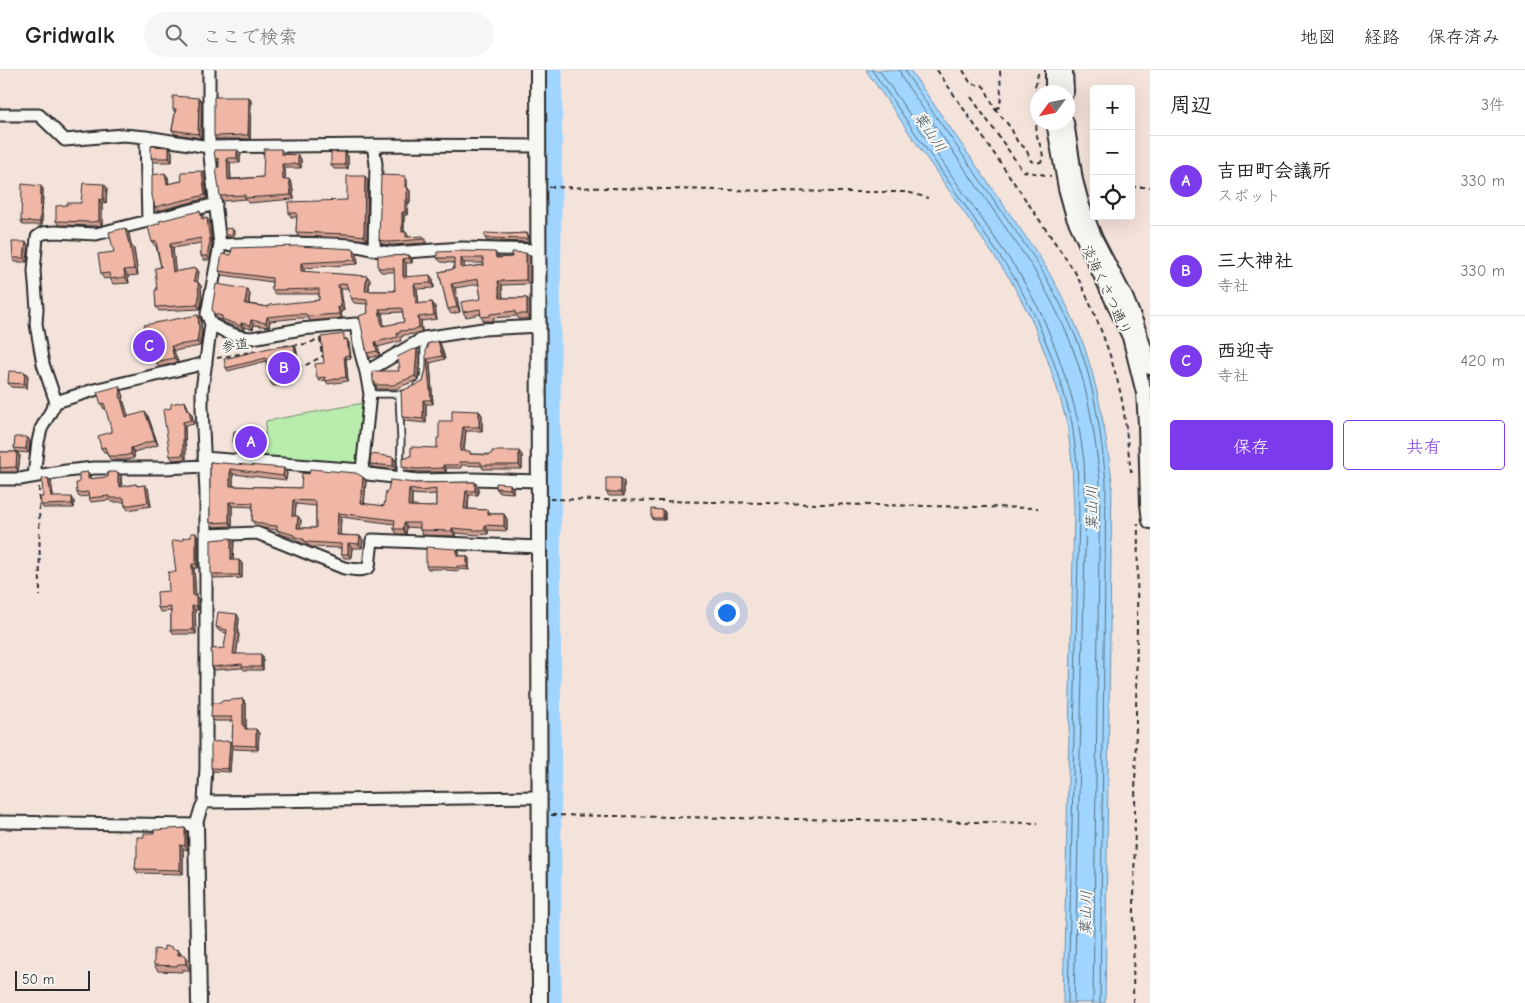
<!DOCTYPE html>
<html lang="ja">
<head>
<meta charset="utf-8">
<style>
	:root { --surface:#fff; --page:#f6f6f6; --text:#202124; --muted:#757577; --line:#e0e0e0; --accent:#7c3aed }
	body { margin:0; font-family:"Comic Neue","Klee One",sans-serif; background:var(--page); color:var(--text) }
	.controls { position:absolute; right:15px; top:15px; display:grid; overflow:hidden; border-radius:5px; box-shadow:0 5px 20px #0002 }
	.controls button { width:45px; height:45px; display:grid; place-items:center; padding:0; border:0; border-bottom:1px solid var(--line); background:var(--surface); color:var(--text); font:25px sans-serif }
	.compass { position:absolute; left:1030px; top:15px; width:45px; height:45px; border-radius:50%; background:var(--surface); box-shadow:0 5px 20px #0002; rotate:237deg }
	.scale { position:absolute; left:15px; bottom:12px; width:75px; box-sizing:border-box; padding-left:5px; border:2px solid #2b2b2b; border-top:0; font-size:14px; line-height:18px; white-space:nowrap; color:#2b2b2b; -webkit-text-stroke:4px #f6f6f2; paint-order:stroke }
	.you { position:absolute; left:726px; top:542px; width:18px; height:18px; margin:-12px; border:4px solid #fff; border-radius:50%; background:#1a73e8; box-shadow:0 0 0 8px #1a73e833 }
	.badge { display:grid; place-items:center; width:32px; height:32px; border-radius:50%; background:var(--accent); color:#fff; font-size:16px; font-weight:700 }
	.pin { position:absolute; translate:-50% -50%; border:2px solid #fff; box-shadow:0 1px 5px #0006 }
	.list { margin:0; padding:0; list-style:none }
	h2 { display:flex; justify-content:space-between; align-items:center; height:65px; margin:0; padding:0 20px; font-size:21px }
	h2 small { font-size:16px; font-weight:400; color:var(--muted) }
	.list li { display:grid; grid-template-columns:32px 1fr auto; gap:15px; align-items:center; box-sizing:border-box; height:90px; padding:0 20px; border-top:1px solid var(--line) }
	.list b { display:block; font-size:19px; white-space:nowrap }
	.list p { margin:0; font-size:16px; white-space:nowrap; color:var(--muted) }
	.list em { font-size:16px; font-style:normal; color:var(--muted) }
	.actions { display:flex; gap:10px; padding:15px 20px }
	.actions a { flex:1; padding:11px 0; border:1px solid var(--accent); border-radius:5px; text-align:center; font-size:18px; color:var(--accent) }
	.actions .main { background:var(--accent); color:#fff }
	.icon { flex:none; width:28px; height:28px; fill:none; stroke:currentColor; stroke-width:2; stroke-linecap:round; stroke-linejoin:round }
	.map { position:relative; flex:none; width:1150px; height:933px; overflow:hidden }
	header { display:flex; align-items:center; gap:30px; box-sizing:border-box; height:70px; padding:0 25px; background:var(--surface); border-bottom:1px solid var(--line) }
	header strong { font-size:24px }
	nav { display:flex; gap:28px; margin-inline-start:auto; font-size:18px }
	.search { width:350px; height:45px; background:var(--page); display:flex; align-items:center; gap:12px; box-sizing:border-box; padding:0 18px; border-radius:28px; color:var(--muted); font-size:19px }
	main { display:flex }
	aside { flex:1; background:var(--surface) }
	.map>svg:first-child { display:block }
	.green { fill:#b9edae; stroke:#728c6c }
	.water { fill:#9fd5fe; stroke:#7191aa }
	.lines { fill:none; stroke-linecap:round; stroke-linejoin:round }
	.shore { stroke:#596f7f; stroke-width:1 }
	.river { stroke:#9fd5fe; stroke-width:19 }
	.service-casing { stroke:#2b2b2b; stroke-width:9 }
	.minor-casing { stroke:#2b2b2b; stroke-width:15 }
	.tertiary-casing { stroke:#2b2b2b; stroke-width:18 }
	.path { stroke:#2b2b2b; stroke-width:2; stroke-dasharray:5 4; stroke-linecap:butt }
	.service { stroke:#f6f6f2; stroke-width:5.5 }
	.minor { stroke:#f6f6f2; stroke-width:11 }
	.tertiary { stroke:#f6f6f2; stroke-width:14 }
	.wall { fill:#ce9d8f; stroke:#2b2b2b; fill-rule:evenodd }
	.shaded-wall { fill:#a88074; stroke:#2b2b2b }
	.building { fill:#f0b7a6; stroke:#2b2b2b; fill-rule:evenodd }
	.labels { text-anchor:middle; stroke-width:4; stroke-linejoin:round; paint-order:stroke }
	.street-label { font-size:14px; fill:#2b2b2b; stroke:#f6f6f2 }
	.water-label { font-size:15px; font-style:italic; fill:#485660; stroke:#f6f6f2 }
</style>
</head>
<body>
<header>
<strong>Gridwalk</strong>
<div class="search"><svg class="icon" aria-label="search" viewBox="0 0 24 24"><circle cx="10" cy="10" r="6"/><path d="M15 15l6 6"/></svg>ここで検索</div>
<nav><a>地図</a><a>経路</a><a>保存済み</a></nav>
</header>
<main>
<div class="map">
<svg width="1150" height="933" viewBox="0 0 1150 933">
	<rect width="100%" height="100%" fill="#f4e3db"/>
	<filter id="ink" filterUnits="userSpaceOnUse"><feTurbulence type="fractalNoise" baseFrequency=".02" numOctaves="2"/><feDisplacementMap in="SourceGraphic" scale="10" xChannelSelector="R" yChannelSelector="G"/><feConvolveMatrix kernelMatrix="1 2 1 2 8 2 1 2 1" color-interpolation-filters="sRGB"/></filter>
	<g filter="url(#ink)">
		<path class="green" d="M364,333l-6,64 -94,-9 2,-37z"/>
		<path class="water" d="M866,0h44l129,186c17,28 34,59 45,90 15,44 22,89 28,135l-7,522h-42l11,-492 -2,-49 -5,-38 -8,-30 -12,-36 -16,-40 -21,-39z"/>
		<g class="lines">
			<path class="shore" d="M872,0l142,207 21,39 17,41 12,36 8,30 5,39 2,49 -11,492
				M879,0l140,203 22,40 17,42 12,36 8,30 6,40 2,50 -12,492
				M900,0l2,8 128,185c16,27 32,56 43,86 16,43 22,87 27,132l-7,522
				M906,0l1,5 128,184c17,28 32,56 44,86 16,43 22,90 27,136l-6,522"/>
			<path class="river" d="M552,933l-1,-666 2,-267"/>
			<g class="service-casing">
				<path id="service" d="M417,315l5,-2 2,-11v-34
					M370,324h29l2,46 -1,38"/>
			</g>
			<g class="minor-casing">
				<path id="minor" d="M0,45h39l26,25 58,-5 23,2 63,10 164,-2 165,1
					M146,67l2,84
					M373,75l3,19 -2,86
					M220,175c43,-2 87,-3 130,0 14,1 28,7 42,8l70,-5 77,2
					M211,254l15,8 14,5 12,1 49,-9 55,-5 4,26 6,22 58,-34 59,-9 56,-3
					M56,332l38,-12 112,-27
					M204,388l158,12 6,4 50,6 54,-1 68,2
					M362,400l8,-76 -4,-22
					M34,406l4,-34 3,-13 15,-27 -13,-38 -7,-40 1,-15 -3,-38 3,-34 6,-4 12,-1 41,2 120,-30
					M0,409h20l46,-8 28,-3h71l40,-2
					M207,465l50,-2 87,35c8,1 18,4 25,-1l3,-27 168,7
					M204,732l336,-5
					M0,752l196,3 5,-17 3,-6 2,-34v-275l-4,-86v-17l9,-66 -4,-10 13,-69 -11,-98v-77"/>
			</g>
			<g class="tertiary-casing">
				<path id="tertiary" d="M538,0l2,933
					M1053,0v22
					M1065,0l1,22
					M1054,52l12,66 8,29 56,120 14,56 2,31 2,80 2,17
					M1066,52l9,58 7,26 13,33 30,58 11,27 14,43
					M196,755l3,178"/>
			</g>
			<path class="path" d="M937,0l138,202c19,38 35,77 45,119 6,26 7,54 11,80l4,1
				M963,0l8,14 11,1 3,3 10,21 16,19 6,13 9,8 5,12c21,8 8,-17 6,-25 -1,-7 -1,-14 1,-20
				M1038,25l-3,-8 4,-17
				M971,27l52,74 28,5
				M995,39l4,-2 2,-9 -1,-28
				M549,117l288,5h70l21,6
				M1131,117h19
				M284,276l22,-2 14,-5 2,18
				M217,288l39,-7
				M288,298l16,-2 19,-10
				M39,417l1,109
				M550,429l488,9
				M551,745l487,8
				M1133,933l5,-480"/>
			<use href="#service" class="service"/>
			<use href="#minor" class="minor"/>
			<use href="#tertiary" class="tertiary"/>
		</g>
		<path class="wall" d="M249,27l2,4 -1,38h-34l-2,-3z
			M199,28l3,4 -1,36 -26,-4 -3,-4 3,-17 -2,-4z
			M281,79l3,5 14,1 3,4v9h-16v12l7,4 2,15 -46,4 -2,-4 -23,2 -3,-5 -1,-33 -4,-5 23,-8 3,4v2h-1v7h-10l1,16 32,-2z
			M172,81v11h-18l-3,-4z
			M345,82l3,4v13h-14l-3,-4z
			M205,105l2,23 -49,13 -3,-4 13,-30 1,7z
			M368,110l-1,60 -17,-2 -52,-2 -2,-4 1,-15h-6l-2,-4 58,-13z
			M407,110v7l3,4v12h-2l-1,12h-3v17h2l2,3v2l18,2v4l-34,2 -10,-1 -3,-4z
			M104,114l3,4 -1,16 -4,-1v22l-7,1 -36,-1 -3,-4 11,-16 14,-2z
			M43,119l-1,36h-19l-2,-4z
			M203,145l1,3 6,4 2,23 -2,15h-6l-3,-4v-13l-28,5 2,24 21,-4 3,4 -2,10h1l3,4 1,16 -2,7 -41,2 -3,-4 1,-17 4,-23 -5,-21h-1l-3,-4z
			M125,158l4,6 2,11 3,4 4,26 -10,1 1,7 -16,1 -3,-6 -6,1 -3,-5 13,-22z
			M234,160v7h-7l-2,-2z
			M527,163l2,3v6l-42,-1 -2,-3 23,-4z
			M26,172l3,4 -2,16h-12l-2,-4z
			M354,179l3,5 1,10 -54,4v4l63,4 3,4 -1,11h26v-19h-14l-3,-4 11,-12 20,-1 3,4v4h-6v14l27,2 1,9 -17,1 2,15 13,-2 3,5 2,12 -16,2 1,10 -6,3 -13,1v2h-3l1,4 -23,6 2,8 -10,3 -3,-5 1,-40 -1,-9 -13,-1 -3,-5 -3,-10 -7,1 3,22h-3l1,7 -32,3 -2,-3h-9l-29,3 -1,6 -15,-2 -1,4 -9,-2v3l-19,-7 -3,-3 -5,-1 -3,-5 36,-20 -1,10 20,3 50,-7v-6h-44l-3,-4v-8l-50,-7 -3,-4 12,-16zM403,242l1,10 -20,4 -2,-13z
			M498,186l1,2 31,-1v27l-28,1 1,13h24l3,4v17h-11l-2,-3 -24,2 1,3h-10l-3,-4 -1,-3 -14,3 -3,-5 18,-13 -2,-15 -24,4 5,24 -9,2 -3,-5 -9,-37 15,-3v-6l-13,-1 -4,-4zM464,193h20v2l-20,3z
			M201,250l1,12 -2,14 -26,5 4,11 -19,5 -3,-5 -1,-10 -5,1 -3,-4z
			M346,268v2l3,3 2,15 -5,1 2,22 -20,3 -3,-4 -6,1 -2,-3 7,-15z
			M438,271l3,4 4,14 -15,4 3,41h-7v19l-21,-2 -3,-4 21,-35 3,-13 2,-21z
			M296,277l3,18 -10,2 2,18 -18,1 -2,-3 -1,-3 -2,-3 -2,-16 -38,10 -2,-3z
			M419,283l-1,27 -19,7 -3,2h-18l-5,-7 26,-11 1,-4z
			M25,302l3,4 -1,12 -16,-1 -3,-4z
			M119,316l3,5 2,6 -1,2 5,18 20,-1 10,29 -24,7v6l-8,2h-15l-3,-4 -2,-4h-2l-3,-4 11,-16 -6,-24 -2,1 -3,-5z
			M187,335l2,6 3,3 2,10 -9,2 1,33 -13,1 -3,-4z
			M479,341l3,4v16h-16l-2,20 8,3 50,1v14h-39l-1,-3 -21,-1v3h-15v4h-28l-13,-1 -3,-4 9,-11 26,-8 2,-10 13,-17z
			M263,363l2,4v12l-29,-2 -3,-4z
			M27,367l3,4 -1,12 -12,-1 3,4 -2,16h-18v-20h17l-3,-4z
			M393,387l3,4v9l-24,-3 -2,-3z
			M210,392l77,11 -1,7 -53,-6v12l68,2 62,-11 3,4 -2,23 20,2 4,-15 27,-8 60,-1 3,5v8h-9l-1,14 20,1 2,4h14l3,5v12l-19,-1v4l-10,1 -23,-2v3l-32,-1 -3,-5v-2l-13,-1 -1,7h-9l-3,-5 1,-5 -54,-7 -1,18 20,1 3,4 -1,8h-10l-1,10h-7l-3,-4v-6l-30,-1 -3,-2 -1,-1h-3l-7,-3 -1,-2 -16,-5 -3,-4 -9,-1 -12,-3 -4,-5 1,-14 -21,-1v20l-18,1 -4,-4zM412,424l12,1 12,-1v12l-4,1 -20,-1zM296,434l20,2v22h-16l1,-8 -6,-4z
			M88,402l2,4v3l31,-3 1,11 14,-3 2,2 7,-1 3,3 3,18 -23,4 -3,-4v-4h-14l-1,-2 -19,2 -2,-4v-2l-10,1 -2,-4 2,-10z
			M621,408l3,4v14h-15l-3,-4z
			M51,411l2,16 21,4v7h-31l-2,-3z
			M496,418h17v5l-14,-1z
			M663,440l2,2v8h-11l-2,-2z
			M198,467v31h-4l2,28 2,3v11h-3l1,24h-22l-3,-4v-19l-10,1 -3,-4 11,-17 7,-19z
			M234,471l-1,19 9,3v15l-23,1 -1,-1h-4l-3,-4z
			M459,482v4h8l2,3v11l-10,-1v2l-13,-1 -1,-1h-17l-2,-3z
			M239,548l-1,15 1,2 -3,19 27,3v13h-19l-2,-2 -27,2 -3,-3 12,-19 3,-15 -8,-2 -3,-4z
			M243,629l3,5v23l1,2 12,4 -1,17 -24,-1 -2,-4 -2,27 -17,-1 -2,-3 21,-25 1,-22h-19l-3,-4 10,-14z
			M185,758l2,4 1,18 -5,-1v25l-45,-1 -3,-4 2,-12 7,-20 10,-4z
			M174,879l4,1 4,5 8,6v9h-8v2l-24,-1 -4,-6z"/>
		<path class="shaded-wall" d="M249,27l2,4 -1,38 -2,-4z
			M199,28l3,4 -1,36 -3,-4z
			M169,77l3,4v11l-3,-4z
			M237,82l3,4v7l-3,-5z
			M345,82l3,4v13l-3,-4z
			M298,85l3,4v9l-3,-4z
			M227,88l3,5 1,21 -3,-4z
			M282,94l3,4 1,16 -3,-4z
			M202,101l3,4 2,23 -2,-3z
			M165,103l3,4 1,11 -2,-4z
			M365,106l3,4 -1,60 -3,-4z
			M405,106l2,4v7l3,4v12l-3,-3 -2,-13z
			M289,109l3,5 2,15 -3,-4z
			M104,114l3,4 -1,16 -3,-4z
			M41,116l2,3 -1,36 -2,-3z
			M99,129l3,4v22l-3,-4z
			M405,130l3,3 -1,12 -2,-3z
			M402,142l2,3v20l-2,-3z
			M207,148l3,4 2,23 -2,15 -3,-4z
			M125,158l4,6 2,11 3,4 4,26 -4,-6z
			M527,163l2,3v6l-2,-3z
			M26,172l3,4 -2,16 -3,-4z
			M170,174l3,4 3,28 -3,-4z
			M354,179l3,5 1,10 -3,-4z
			M495,182l3,4 1,7 -3,-5z
			M526,183l4,4v27l-4,-4z
			M409,185l3,4v4l-3,-5z
			M461,188l3,5 1,10 -4,-5z
			M403,189l3,4v18l-3,-4z
			M301,193l3,5v8l-3,-5z
			M196,198l3,4 -2,13 -3,-4z
			M124,200l4,6 1,7 -4,-6z
			M430,205l3,4 1,9 -3,-5z
			M367,206l3,4 -2,15 -3,-4z
			M498,211l4,4 1,17 -3,-4z
			M198,212l3,4 1,16 -2,7 -3,-4z
			M414,214l3,5 2,19 -3,-4z
			M451,214l4,4 5,24 -3,-5z
			M338,215l3,4 3,22 -3,-4z
			M247,219l3,5 -2,14 -3,-4z
			M527,228l3,4v17l-3,-5z
			M432,232l3,5 2,12 -3,-4z
			M338,237l3,4 1,7 -3,-4z
			M379,239l3,4 3,18 -3,-5z
			M198,245l3,5 1,12 -2,14 -3,-4z
			M267,247l3,4 -1,6 -3,-4z
			M418,247l3,4 1,10 -3,-4z
			M251,250l3,5 -1,4 -3,-4z
			M241,253l3,4v3l-3,-4z
			M347,269l2,4 2,15 -2,-3z
			M438,271l3,4 4,14 -3,-3z
			M375,272l3,5 2,8 -3,-4z
			M294,275l2,2 3,18 -2,-2z
			M171,276l3,5 4,11 -4,-4z
			M417,279l2,4 -1,27 -3,-4z
			M344,286l2,3 2,22 -2,-4z
			M427,289l3,4 3,41 -2,-4z
			M287,294l2,3 2,18 -2,-2z
			M25,302l3,4 -1,12 -3,-4z
			M119,316l3,5 2,6 -1,2 7,23 -4,-5 -6,-22z
			M423,330l3,4v19l-3,-4z
			M185,331l2,4 2,6 3,3 2,10 -7,-13z
			M479,341l3,4v16l-3,-4z
			M145,342l3,4 10,29 -3,-5z
			M183,352l2,4 1,33 -3,-4z
			M463,357l3,4 -3,24 -3,-4z
			M263,363l2,4v12l-3,-4z
			M27,367l3,4 -1,12 -3,-4z
			M131,378l3,4v6l-3,-4z
			M519,381l3,4v14l-3,-4z
			M17,382l3,4 -2,16 -2,-5z
			M393,387l3,4v9l-3,-4z
			M443,395l3,3v4l-3,-4z
			M284,398l3,5 -1,7 -3,-4z
			M230,399l3,5v17l-3,-5z
			M88,402l2,4 1,7 -3,-4z
			M118,402l3,4v10l2,2v3l-5,-7z
			M363,407l3,4 -2,27 -3,-5z
			M48,408l3,3 3,20 -3,-4z
			M621,408l3,4v14l-3,-4z
			M475,412l3,5v8l-3,-4z
			M510,414l3,4v5l-3,-4z
			M145,415l3,3 3,18 -3,-4z
			M409,419l3,5 -1,17 -3,-5z
			M466,421l3,4 -2,18 -3,-4z
			M72,427l2,4v7l-2,-4z
			M293,430l3,4 -1,16 -3,-4z
			M229,432l3,4v20l-3,-4z
			M663,440l2,2v8l-2,-2z
			M338,443l3,4 -1,22 -3,-4z
			M504,444l3,5v12l-3,-5z
			M298,446l3,4 -1,12 -3,-4z
			M404,453l3,4 -1,7 -3,-5z
			M485,455l3,5v4l-3,-4z
			M452,458l3,5v3l-3,-5z
			M196,463l2,4v31l-2,-4z
			M360,466l3,4 -1,8 -3,-4z
			M231,468l3,3 -1,23 -2,-4z
			M348,473l4,5 -1,10 -3,-4z
			M457,479l2,3v7l-2,-3z
			M467,486l2,3v11l-2,-3z
			M239,490l3,3v15l-3,-3z
			M192,494l2,4 2,28 2,3v11l-2,-4 -3,-10z
			M192,536l3,4 1,24 -3,-4z
			M237,544l2,4 -1,15 1,2 -3,22 -3,-3z
			M261,584l2,3v13l-2,-3z
			M243,629l3,5v23l2,3v3l-5,-7z
			M256,659l3,4 -1,17 -2,-4z
			M230,671l2,3 -2,28 -2,-3z
			M185,758l2,4 1,18 -3,-4z
			M180,775l3,4v25l-3,-4z
			M178,880l4,6 -4,-1z
			M185,885l5,6v9l-4,-6z"/>
		<path class="building" d="M173,26l26,2 -1,36 -26,-4 4,-21h-3z
			M214,27h35l-1,38 -34,1z
			M151,76l18,1v11h-18z
			M264,79h17v5l17,1v9h-16l1,16 6,-1 2,16 -46,3v-3l-25,1 -4,-28 3,-1v-8l-4,-1 -1,-8h24v2h-1v6h-10l1,22 35,-3z
			M331,82h14v13h-14z
			M202,101l3,24 -50,12 -3,-11v-21l13,-2 2,11 15,-3 -1,-9z
			M381,105l24,1v11h2v13h-2v12h-3v20h4v5l17,-1 1,3 -34,3 -11,-2z
			M347,106h18l-1,60 -16,-2 -52,-2 1,-19h-8l-1,-11 59,-2z
			M83,113l21,1 -1,16 -4,-1v22l-7,1 -36,-1v-15l11,-1v-2h14z
			M22,114l19,2 -1,36 -19,-1z
			M200,141l2,8 5,-1 3,23 -3,15h-6v-18l-31,6 3,28 23,-4 -2,13 4,1 1,16 -2,7 -41,2 -1,-17h2l-2,-22 6,-1 -5,-26 -4,1 -4,-15 12,-4 -1,-2z
			M125,158l4,16h1l4,25 -10,1 1,7 -15,2 -1,-6 -8,1 -3,-20 16,-2 -5,-20z
			M232,158l1,7h-8v-6z
			M485,163l23,1 19,-1v6l-42,-1z
			M12,172h14l-2,16h-11z
			M298,176l56,3 1,11 -54,3v8l66,5 -2,15h30l-1,-23h-16v-13l11,1 20,-1v3l-6,1v18l27,-2 1,8 -17,1 2,20 16,-2 2,13 -16,2 1,10 -6,3 -13,1v2h-3l1,4 -23,5 2,9 -10,2 -8,-37 9,-3 -1,-13 -16,-2 -5,-15 -8,2 3,22h-3l1,7 -32,2 -1,-2h-10l-29,3 -1,6 -15,-3 -1,5 -9,-2v3l-19,-7v-3l-8,-2 -2,-5 4,-25 31,5 -2,15 24,3v-2l50,-5v-11l-47,1v-12l-53,-7 3,-17 9,1 1,-7zM402,238l2,14 -22,4 -3,-17z
			M459,181l36,1 1,6 16,-1v-5l14,1v27l-28,1 2,17h27v16h-12v-3l-25,3v2l-9,1 -1,-8 -17,3 -2,-10 20,-3 -3,-20 -27,5 6,23 -9,2 -9,-37 15,-3v-11h-17v-6zM461,188h22l1,7 -23,3z
			M198,245l1,13 -2,14 -26,4 3,12 -18,4 -1,-15 -8,2 -3,-24z
			M344,264v6l3,-1 2,16 -5,1 2,21 -20,4 -1,-4 -8,1 -2,-14 9,-1 -3,-26z
			M438,271l4,15 -15,3 4,41h-8v19l-21,-2 -1,-26 22,-9 3,-13v-21h2l-1,-4z
			M294,275l3,18 -10,1 2,19h-18l-1,-6h-2l-2,-19 -40,10 -2,-9 45,-11z
			M417,279l-2,27 -18,7 -3,2h-19v-3h-2v-11h26l-1,-4h2l-3,-10 14,-7z
			M9,301l16,1 -1,12 -16,-1z
			M119,316l2,6 -1,3 6,22 19,-5 10,28 -24,8v6l-8,2h-15l-3,-9 -4,1 -3,-12 14,-4 -8,-29 -3,1 -4,-12z
			M185,331l2,10 2,-1 2,10 -8,2v33l-13,1 -7,-46 8,-2v-4z
			M452,340l27,1v16h-16l-3,24h10v3l19,1 3,-2v-2h27v14h-38v-3h-22l-1,3h-15v3l-27,1 -14,-2v-9h6l1,-2h2v-9l26,1v-10h2v-17h13z
			M234,361l29,2 -1,12 -29,-2z
			M15,367h12l-1,12 -12,-1z
			M0,382h17l-1,15 -16,1z
			M371,384l22,3v9l-23,-2z
			M210,392l74,6 -1,8 -53,-7v17l71,2 1,-15 7,1 1,-5 46,4 7,4 -2,26 23,3 2,-15h2l2,-11 25,3 60,-1v9h-9l-2,18 24,1v4h16v12l-19,-1v5h-10l-23,-2v3l-32,-1v-7h-16l-1,6h-9l1,-9 -57,-7 -1,22 23,1 -1,8 -11,-1v11h-7v-10l-33,-2 -4,-1v-2h-3l-7,-3v-1l-17,-5v-4l-12,-1 -13,-4 1,-18 -24,-1v20l-19,1zM409,419l12,2 15,-2v17h-4v1l-24,-1zM293,430l22,1v2h1v25h-19l1,-12h-6z
			M88,402v7l20,-2v-5h10v12h2v3l16,-3 1,2 8,-1 3,17 -23,4 -1,-8h-15v-2l-20,2 -1,-6 -11,1 -1,-10h3v-10z
			M48,408l3,19h21v7l-31,1 -1,-8h3l-1,-18z
			M606,408h15v14h-15z
			M496,413l14,1v5l-14,-1z
			M652,439l11,1v8h-11z
			M191,463h5v31h-4l1,32h3v10h-4l1,24h-22v-23l-13,1 -1,-16 12,-1 -1,-19h8l-4,-31 11,-1v-2l8,-1z
			M231,468v22h8v15h-22v-1h-6v-34z
			M426,477l31,2v7h10v11l-10,-1v2l-13,-1v-1h-18z
			M218,542l19,2 -2,17h1l-3,23h28v13h-19v-3l-30,3 -1,-18 13,-1 3,-18 -11,-3z
			M243,629v27h2v3h11v17l-24,-1 1,-25h-1v-3h-21l1,-14h9v-2z
			M230,671l-2,28 -17,-1v-26z
			M185,758v18l-5,-1v25l-45,-1 1,-12h1v-20h7v-4h10v-3z
			M164,876l8,1v2l6,1v5h7l1,9h-8l-1,2 -23,-1v-16l10,1z"/>
	</g>
	<g class="labels">
		<g class="street-label">
			<text transform="translate(1107 220) rotate(65)" y="5">淡海くさつ通り</text>
			<text transform="translate(235 275) rotate(-10)" y="5">参道</text>
		</g>
		<g class="water-label">
			<text transform="translate(930 62) rotate(56)" y="5">葉山川</text>
			<text transform="translate(1092 438) rotate(-90)" y="5">葉山川</text>
			<text transform="translate(1086 843) rotate(-89)" y="5">葉山川</text>
		</g>
	</g>
</svg>
<div class="controls">
<button>+</button>
<button>−</button>
<button><svg class="icon" aria-label="locate" viewBox="0 0 24 24"><circle cx="12" cy="12" r="6"/><path d="M12 2v4M12 18v4M2 12h4M18 12h4"/></svg></button>
</div>
<svg class="compass" viewBox="-18 -18 36 36"><path d="M0-13l5 13h-10z" fill="#e53935"/><path d="M0 13l5-13h-10z" fill="#757577"/></svg>
<div class="scale">50 m</div>
<div class="you"></div>
<div class="pin badge" style="left:251px;top:372px">A</div>
<div class="pin badge" style="left:284px;top:298px">B</div>
<div class="pin badge" style="left:149px;top:276px">C</div>
</div>
<aside>
<h2>周辺<small>3件</small></h2>
<ul class="list">
<li><span class="badge">A</span><div><b>吉田町会議所</b><p>スポット</p></div><em>330 m</em></li>
<li><span class="badge">B</span><div><b>三大神社</b><p>寺社</p></div><em>330 m</em></li>
<li><span class="badge">C</span><div><b>西迎寺</b><p>寺社</p></div><em>420 m</em></li>
</ul>
<div class="actions"><a class="main">保存</a><a>共有</a></div>
</aside>
</main>
</body>
</html>
